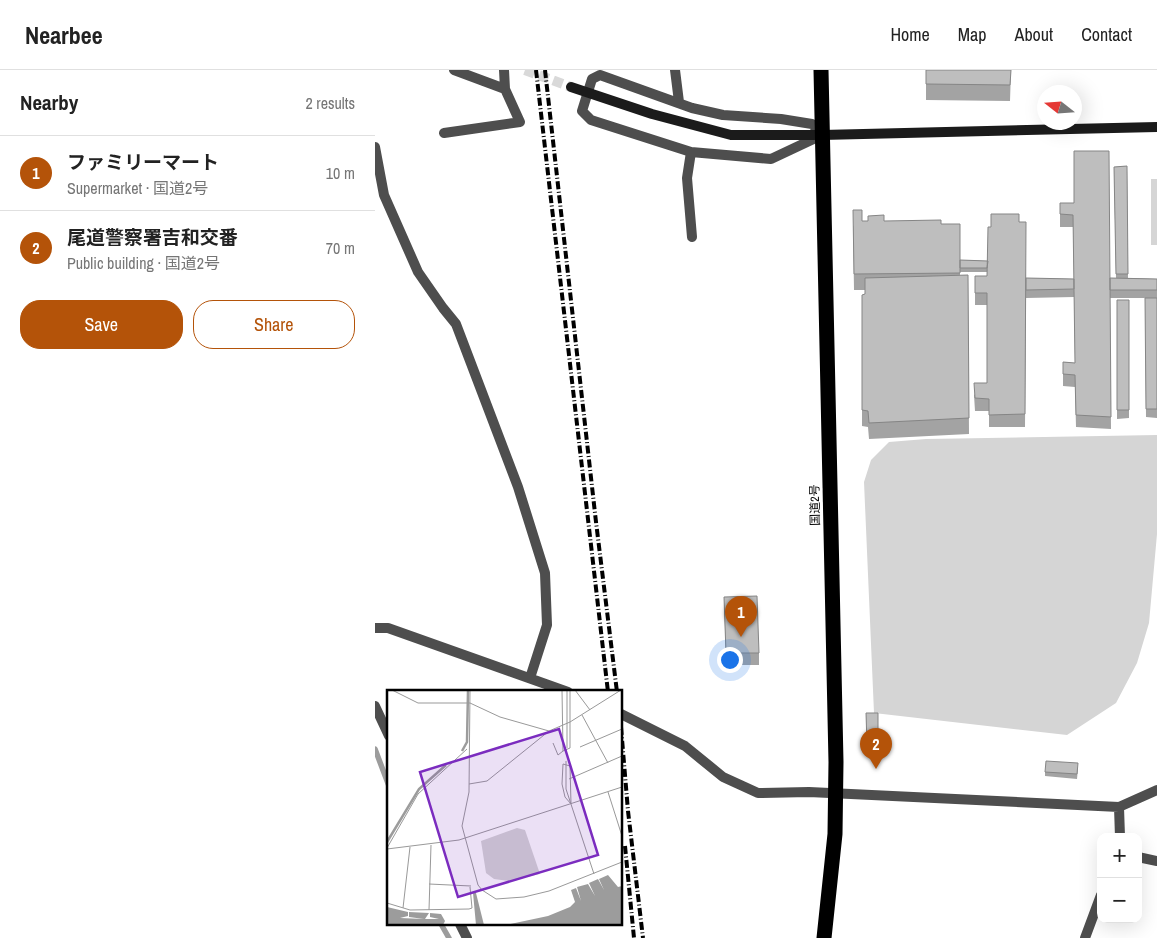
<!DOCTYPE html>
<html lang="en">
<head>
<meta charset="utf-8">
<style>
	:root { --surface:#fff; --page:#f2f2f2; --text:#222; --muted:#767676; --line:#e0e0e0; --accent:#b45309 }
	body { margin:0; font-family:"Archivo Narrow","Noto Sans JP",sans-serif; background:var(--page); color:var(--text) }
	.controls { position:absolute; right:15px; bottom:15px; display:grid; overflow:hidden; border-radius:10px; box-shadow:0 5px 20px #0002 }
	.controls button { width:45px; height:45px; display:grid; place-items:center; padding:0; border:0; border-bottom:1px solid var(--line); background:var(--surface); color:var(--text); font:25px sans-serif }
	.compass { position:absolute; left:662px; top:15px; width:45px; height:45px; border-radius:50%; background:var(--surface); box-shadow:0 5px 20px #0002; rotate:287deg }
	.you { position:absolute; left:354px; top:589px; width:18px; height:18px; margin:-12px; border:4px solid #fff; border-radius:50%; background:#1a73e8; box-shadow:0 0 0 8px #1a73e833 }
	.badge { display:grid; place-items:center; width:32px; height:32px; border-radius:50%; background:var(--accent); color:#fff; font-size:16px; font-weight:700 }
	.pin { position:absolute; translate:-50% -41px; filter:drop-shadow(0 1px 2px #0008) }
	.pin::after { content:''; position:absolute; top:26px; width:18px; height:15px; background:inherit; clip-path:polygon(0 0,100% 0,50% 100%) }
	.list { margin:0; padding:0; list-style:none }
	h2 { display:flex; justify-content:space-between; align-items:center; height:65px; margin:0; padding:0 20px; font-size:21px }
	h2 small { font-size:16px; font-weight:400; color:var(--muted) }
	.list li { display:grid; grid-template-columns:32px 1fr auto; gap:15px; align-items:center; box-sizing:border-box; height:75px; padding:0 20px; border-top:1px solid var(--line) }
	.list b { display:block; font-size:19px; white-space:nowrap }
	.list p { margin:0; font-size:16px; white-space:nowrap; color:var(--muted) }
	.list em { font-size:16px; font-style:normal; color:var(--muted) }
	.actions { display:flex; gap:10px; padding:15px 20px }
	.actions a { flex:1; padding:11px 0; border:1px solid var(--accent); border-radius:20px; text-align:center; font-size:18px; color:var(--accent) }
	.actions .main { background:var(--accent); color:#fff }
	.map { position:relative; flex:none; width:782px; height:868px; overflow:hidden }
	header { display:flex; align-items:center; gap:30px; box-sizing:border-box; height:70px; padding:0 25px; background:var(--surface); border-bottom:1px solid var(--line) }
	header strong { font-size:24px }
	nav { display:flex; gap:28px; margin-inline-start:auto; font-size:18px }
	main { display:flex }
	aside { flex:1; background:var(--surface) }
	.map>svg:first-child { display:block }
	.park { fill:#d5d5d5 }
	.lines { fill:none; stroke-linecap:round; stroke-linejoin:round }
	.stream { stroke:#9c9c9c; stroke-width:5.5 }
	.secondary-tunnel { stroke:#d9d9d9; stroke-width:10; stroke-dasharray:10 5; stroke-linecap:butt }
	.street { stroke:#4e4e4e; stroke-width:10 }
	.secondary { stroke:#1b1b1b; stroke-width:10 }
	.highway { stroke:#000; stroke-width:15 }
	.rail { stroke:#000; stroke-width:4; stroke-dasharray:8 2.5 1 2.5; stroke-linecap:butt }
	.wall { fill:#a3a3a3 }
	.building { fill:#bebebe; stroke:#858585 }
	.labels { text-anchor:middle; stroke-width:5; stroke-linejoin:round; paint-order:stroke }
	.street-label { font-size:12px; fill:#000; stroke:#fff }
	.inset-river { fill:none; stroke:#9c9c9c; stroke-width:2.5 }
	.inset-road { fill:none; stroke:#999; stroke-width:1 }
	.view { fill:#7b2cbf; fill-opacity:0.15; stroke:#7b2cbf; stroke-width:2.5 }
	.inset-edge { fill:none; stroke:#000; stroke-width:2.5 }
</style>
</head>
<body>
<header>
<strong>Nearbee</strong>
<nav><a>Home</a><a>Map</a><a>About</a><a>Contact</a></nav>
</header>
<main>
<aside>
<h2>Nearby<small>2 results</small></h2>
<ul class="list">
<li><span class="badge">1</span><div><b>ファミリーマート</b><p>Supermarket · 国道2号</p></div><em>10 m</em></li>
<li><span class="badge">2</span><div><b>尾道警察署吉和交番</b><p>Public building · 国道2号</p></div><em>70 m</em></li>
</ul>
<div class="actions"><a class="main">Save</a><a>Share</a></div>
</aside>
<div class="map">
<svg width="782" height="868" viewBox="0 0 782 868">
	<rect width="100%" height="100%" fill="#fff"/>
	<path class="park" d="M776,109h6v66h-6z
		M782,365v99l-8,89 -12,40 -21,40 -49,32 -193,-22 -10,-231 7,-22 18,-18 37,-3z"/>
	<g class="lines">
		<path class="stream" d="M0,679l14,37
			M66,854l8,14"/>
		<path class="secondary-tunnel" d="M150,0l46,17"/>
		<path class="street" d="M79,0l51,19 -1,-19
			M300,0l4,32
			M225,5l92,33 31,7 58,4 31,5 10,11 -51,24 -80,-7 -100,-32 -9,-9 10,-32z
			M69,63l76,-11 -15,-33
			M0,77l9,48 34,77 25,36 13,16 62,163 27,86 2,52 -17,53
			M316,82l-4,26 5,59
			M0,558h13l180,64
			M0,636l14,30
			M246,644l64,32 38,31 35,16 51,-1 310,15 38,-17
			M744,737l1,30
			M763,787l19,4
			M85,854l7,14
			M710,868l16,-43"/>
		<path class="secondary" d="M196,17l81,27 79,21h91l335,-8"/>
		<path class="highway" d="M446,0l15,692 -1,72 -11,104"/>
		<path class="rail" d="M161,0l72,622
			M170,0l51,452 21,170
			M246,657l7,84 15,127
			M250,776l9,92"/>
	</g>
	<path class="wall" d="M551,0h85l-1,31 -84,-1z
		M752,96l1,112 29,1v139l-11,-1 -1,-119h-35l1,131 -35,-2 -1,-40 -12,-1v-24l12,1 -1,-66 -48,1 -1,129h-36v-16h-14l-1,-16 13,-12v-78h-12v-29h12v-4h-27v4l8,-1 1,159 -100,5 -1,-12 -6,-1v-131h3v-5h-11l-1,-64 9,-5h22l57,3 19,36 27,1 4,-34 28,-5 7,56 48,1 -1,-52h-13v-24h14l36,75h6l-2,-111z
		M742,230h12v118l-12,1z
		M349,527l35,56v12h-33z
		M491,643h12v36h-11z
		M703,698l-1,11 -32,-3v-4z"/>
	<path class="building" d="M551,0h85l-1,15 -84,-1z
		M699,81h35l2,266 -35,-2 -1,-40 -12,-1v-12l12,1 -2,-148 -13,-1v-11h14z
		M752,96l1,108h-12l-2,-107z
		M478,140h9v11h6v-5l16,-1v6l57,-1v4h19v49l-106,1z
		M616,144h28v8h7l-1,192 -36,1v-16l-14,-1 -1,-15h13v-90h-12v-17h12l1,-49h3z
		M585,190l28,1 -1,7h-27z
		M593,205l1,143 -100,5 -1,-12 -6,-1v-115l3,-1v-16z
		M651,208l48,1v10l-48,1z
		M735,208l47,1v11h-47z
		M770,228h12v111h-11z
		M742,230h12v110h-12z
		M382,526l2,57h-33l-2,-56z
		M491,643h12v32h-11z
		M671,691l32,2 -1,11 -32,-2z"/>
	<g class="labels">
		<g class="street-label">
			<text transform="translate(440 435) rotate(-91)" y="4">国道2号</text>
		</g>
	</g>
	<g transform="translate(12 620)">
		<rect width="235" height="235" fill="#fff"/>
		<path d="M130,138l8,2 15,44 -31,7 -15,-2 -8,-6 -5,-32z" fill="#d5d5d5"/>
		<path d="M221,185l10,12 4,-1v39h-116l42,-9 22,-9 5,-5 -4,-12 5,-2 5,13 -4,-14 11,-3 7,12 -6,-13 9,-4 6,11 -5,-11zM86,203h3l8,32h-8zM0,217l21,5v4l-8,2 24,1 -15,-2v-5l20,1 -4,6h14l-9,-2v-4l11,1 4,7 -2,4h-56z" fill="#9c9c9c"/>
		<path class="inset-river" d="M75,61l5,-9 1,-51M0,152l32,-53 27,-24"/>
		<path class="inset-road" d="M5,0l26,13h52l30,14 49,14M83,0l-1,102 -7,34 16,59 4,5 14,9 28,-2 25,-6 73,-29M175,0l1,61 7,-3v-58M188,0l15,20M195,25l26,48M166,53l5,12 5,-4M193,57l42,-18M180,58v-58M179,71v28l28,85M176,74l7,2 1,38 -6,-7 -3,-13zM182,89l53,-23M82,94l18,-3 62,-50 21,-9 51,-32M221,102l14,44M0,158l31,-54 49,-45M0,159l72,-9 163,-53M42,194l42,2M0,213l23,7 59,-1 3,-1 -2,-21M16,218l7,-61M42,220l2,-65"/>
		<path class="view" d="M172,39l39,126 -140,42 -38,-125z"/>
		<rect width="235" height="235" class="inset-edge"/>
	</g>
</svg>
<div class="controls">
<button>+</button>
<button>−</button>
</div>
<svg class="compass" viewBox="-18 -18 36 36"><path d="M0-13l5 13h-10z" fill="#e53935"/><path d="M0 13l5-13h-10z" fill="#767676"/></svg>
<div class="you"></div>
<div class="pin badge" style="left:366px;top:567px">1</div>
<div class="pin badge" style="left:501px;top:699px">2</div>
</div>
</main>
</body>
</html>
